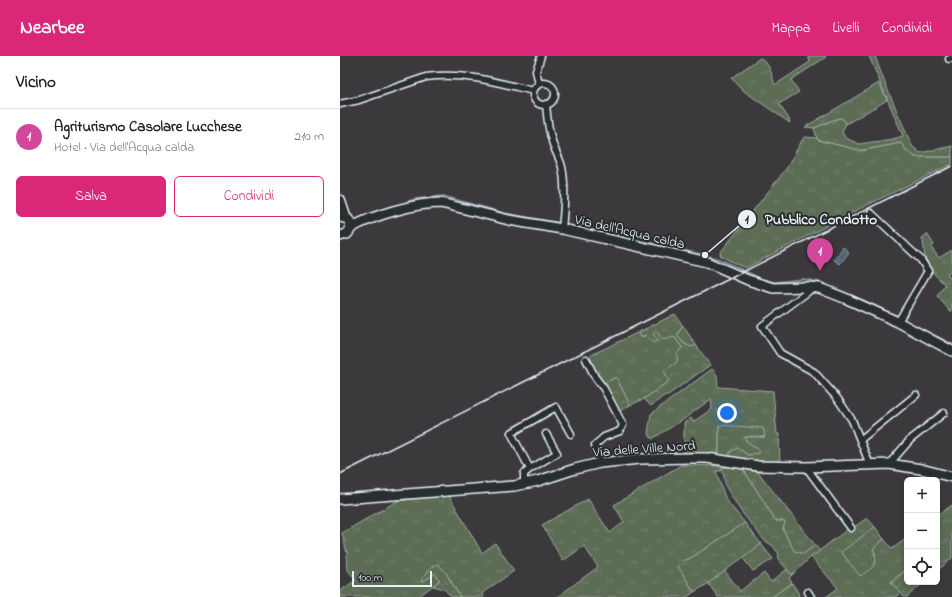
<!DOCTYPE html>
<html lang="it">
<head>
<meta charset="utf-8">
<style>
	:root { --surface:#fff; --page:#f6f6f6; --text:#222; --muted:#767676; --line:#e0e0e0; --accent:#db2777 }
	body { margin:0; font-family:"Indie Flower",sans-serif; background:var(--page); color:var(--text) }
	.controls { position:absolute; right:12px; bottom:12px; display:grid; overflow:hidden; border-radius:6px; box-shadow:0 2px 6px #0003 }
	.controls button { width:36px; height:36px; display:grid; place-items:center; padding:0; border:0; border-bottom:1px solid var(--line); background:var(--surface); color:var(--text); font:20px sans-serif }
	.scale { position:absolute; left:12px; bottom:10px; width:80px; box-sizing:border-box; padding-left:4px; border:2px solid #e8f1f8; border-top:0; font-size:11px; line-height:14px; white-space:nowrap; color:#e8f1f8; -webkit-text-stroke:3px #2a2d2e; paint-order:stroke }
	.you { position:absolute; left:387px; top:357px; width:14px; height:14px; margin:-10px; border:3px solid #fff; border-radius:50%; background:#1a73e8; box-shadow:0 0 0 6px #1a73e833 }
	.badge { display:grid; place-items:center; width:26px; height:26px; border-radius:50%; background:var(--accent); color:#fff; font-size:13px; font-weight:700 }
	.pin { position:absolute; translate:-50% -33px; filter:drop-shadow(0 1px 2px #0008) }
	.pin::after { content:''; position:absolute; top:21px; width:14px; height:12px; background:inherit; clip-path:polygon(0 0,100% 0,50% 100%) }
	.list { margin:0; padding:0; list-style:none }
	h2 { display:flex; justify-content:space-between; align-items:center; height:52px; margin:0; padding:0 16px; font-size:17px }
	h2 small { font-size:13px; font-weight:400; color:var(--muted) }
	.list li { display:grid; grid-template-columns:26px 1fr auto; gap:12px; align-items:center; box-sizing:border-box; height:56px; padding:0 16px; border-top:1px solid var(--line) }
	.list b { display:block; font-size:15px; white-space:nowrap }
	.list p { margin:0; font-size:13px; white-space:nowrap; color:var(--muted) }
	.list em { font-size:13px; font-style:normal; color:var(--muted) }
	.actions { display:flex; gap:8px; padding:12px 16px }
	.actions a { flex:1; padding:9px 0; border:1px solid var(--accent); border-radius:6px; text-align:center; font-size:14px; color:var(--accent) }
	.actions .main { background:var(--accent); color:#fff }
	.icon { flex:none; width:22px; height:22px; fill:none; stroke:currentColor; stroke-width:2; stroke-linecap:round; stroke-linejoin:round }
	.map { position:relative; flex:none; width:612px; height:541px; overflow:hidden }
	header { display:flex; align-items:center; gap:24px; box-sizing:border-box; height:56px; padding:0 20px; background:var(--accent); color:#fff }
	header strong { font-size:19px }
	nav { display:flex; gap:22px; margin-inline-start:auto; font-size:14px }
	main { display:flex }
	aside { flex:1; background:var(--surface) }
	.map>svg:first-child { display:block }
	.grass { fill:url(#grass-tufts); stroke:#a2aea6 }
	.forest { fill:url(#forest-crowns); stroke:#a2aea6 }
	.garden { fill:url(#garden-furrows); stroke:#a2aea6 }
	.water { fill:url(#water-waves); stroke:#8d9ca8 }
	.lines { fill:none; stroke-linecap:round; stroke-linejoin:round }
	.stream { stroke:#8d9ca8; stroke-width:1.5 }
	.street-casing { stroke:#e8f1f8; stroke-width:9 }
	.secondary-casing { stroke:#e8f1f8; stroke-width:12 }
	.street { stroke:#2a2d2e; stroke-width:6 }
	.secondary { stroke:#2a2d2e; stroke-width:9 }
	.rail { stroke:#e8f1f8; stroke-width:1.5 }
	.labels { text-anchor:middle; stroke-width:4; stroke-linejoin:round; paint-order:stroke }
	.street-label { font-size:14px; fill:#e8f1f8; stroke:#2a2d2e }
	.leader { fill:none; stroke:#e8f1f8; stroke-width:1.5 }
	.callout-dot { fill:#e8f1f8; stroke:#2a2d2e; stroke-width:1.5 }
	.mark-label { font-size:12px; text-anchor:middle; font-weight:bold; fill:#111 }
	.callout-label { font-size:15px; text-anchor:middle; font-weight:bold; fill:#e8f1f8; stroke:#2a2d2e; stroke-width:4; stroke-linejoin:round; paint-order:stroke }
</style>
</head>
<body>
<header>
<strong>Nearbee</strong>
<nav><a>Mappa</a><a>Livelli</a><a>Condividi</a></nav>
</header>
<main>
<aside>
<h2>Vicino<small></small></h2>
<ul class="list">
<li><span class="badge" style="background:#d1479c">1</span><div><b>Agriturismo Casolare Lucchese</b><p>Hotel · Via dell'Acqua calda</p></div><em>210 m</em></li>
</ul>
<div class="actions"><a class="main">Salva</a><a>Condividi</a></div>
</aside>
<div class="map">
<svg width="612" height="541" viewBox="0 0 612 541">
	<defs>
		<pattern id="grass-tufts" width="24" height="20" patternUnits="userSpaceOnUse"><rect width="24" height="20" fill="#5c6c54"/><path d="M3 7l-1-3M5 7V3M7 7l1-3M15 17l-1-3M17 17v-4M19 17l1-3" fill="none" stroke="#73816d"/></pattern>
		<pattern id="forest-crowns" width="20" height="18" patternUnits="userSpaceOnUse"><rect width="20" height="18" fill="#5c6c54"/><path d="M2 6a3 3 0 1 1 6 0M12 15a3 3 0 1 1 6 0" fill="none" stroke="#73816d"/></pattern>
		<pattern id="garden-furrows" width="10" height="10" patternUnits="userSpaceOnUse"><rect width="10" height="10" fill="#5c6c54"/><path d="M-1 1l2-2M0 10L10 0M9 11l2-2" fill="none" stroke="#73816d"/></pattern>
		<pattern id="water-waves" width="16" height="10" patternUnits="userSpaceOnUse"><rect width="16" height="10" fill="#506373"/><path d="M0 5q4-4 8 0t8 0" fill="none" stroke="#697a88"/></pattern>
	</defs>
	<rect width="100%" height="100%" fill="#3c393d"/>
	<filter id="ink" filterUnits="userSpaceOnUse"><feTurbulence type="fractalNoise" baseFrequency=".025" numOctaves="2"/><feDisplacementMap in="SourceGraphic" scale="8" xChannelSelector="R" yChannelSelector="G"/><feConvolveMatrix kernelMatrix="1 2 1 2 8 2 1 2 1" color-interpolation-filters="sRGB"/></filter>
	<g filter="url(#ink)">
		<path class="grass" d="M468,0h17l1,1 -35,23 8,12 -20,12 10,15 1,4 -46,-32 -13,-13 29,-20c11,6 11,16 15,27l35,-23z
			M539,27l8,17 -41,24 -3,-5 -4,-1 -25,10 -9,-1z
			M464,81l13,1 1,2 41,10h6l36,-7 6,8 8,6h37v7l-91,44 -115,60 -10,-4 -15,-8 -1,-3 66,-84z
			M587,178l7,11 -3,2 8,11 13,-8v20l-5,3 5,9v29h-2l-13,-15 8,-11 -22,-23 2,-4 -2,-18 -2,-1z
			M343,270l13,19 -4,3 -8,-4 -7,-9z
			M316,275l18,6 8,10 -5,15 -8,19 -25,18 -14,6 -14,-28 -13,7 -13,-23 1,-6 48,-23 2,5 12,-3z
			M372,313l5,6 1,12 55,4 4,43h2l1,28h-30l-22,-5 3,-6 7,-3 10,7 11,-5 -13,-9 -1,-4h20l-46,-11v29l-13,-2 -22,1v-31l7,-5 2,4 19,-13 -1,-10 -27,20 -32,20 -4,-6 3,-19z
			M341,409l37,1 4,2 -1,3h-5l10,29 19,23 -56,36 -6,2 -5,5 16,26 -7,5h-130l41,-30 -14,-21 -21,15 -21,-36 46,-26 22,34 14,-11 -10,-17z
			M403,413l15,3 57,73 -11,9 -10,-3 -11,-21v-9h-7z
			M108,438l34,59 13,-10 19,28 -32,22 2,4h-24l-14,-24 -9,-9 -15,18 12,-8 6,6 -22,17h-78v-6l16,-11 -8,-10 -1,-17 -5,-20 55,-32z
			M612,449v53l-15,13v-55z
			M527,462l8,9 -33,25 34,3 -3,-6 11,-10 8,10 15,-11v31l-16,13 10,11 -6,4h-69l12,-9 -27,-31 37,-28 2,1z
			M421,488l12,15 -20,12 -10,-13z
			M447,513l5,6 -3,3 3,5 -20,14h-54l-10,-14 17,-12 15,20 24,-18 7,9z"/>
		<path class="forest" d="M529,0h6l9,25 28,65 8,7 32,-7v11h-37l-8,-6 -6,-8 -37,7h-5l-41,-10 -2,-5 -2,-7 25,-10 4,1 3,5 -4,7 3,7 14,6 34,-5 10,-3z
			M335,258l8,12 -6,9 7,9 8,3 4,-2 14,20 -42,30h-3l-14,11 -7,-7 25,-18 -5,-10 13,-9v-8l5,-7 -8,-10 -11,3 -7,-9 -3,3 5,6 -5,3 -7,-8 -5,2 -2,-5z
			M276,321l14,28 -12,7 -15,-28z
			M379,369l44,3 2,9 -10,-1 -10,1 1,4 13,9 -1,3 -10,2 -10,-7 -7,3 -3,6 -9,-2z
			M388,411l15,2 33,52h7l2,1 -2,8 11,21 10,3 11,-9 5,6 -9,6 -19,18 -14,-16 1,-5 -6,-8 -9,-6 -24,-30 -14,-23 -4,-19z
			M405,467l16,21 -55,41 -12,7 -16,-26 5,-5 6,-2z
			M535,471l9,12 -11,10c7,16 -1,19 -13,27l-19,-24z
			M98,508l8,9 14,24h-8l-8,-8 -11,-3 7,-6 -6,-6 -12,8 -1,-2 12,-14z"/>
		<path class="garden" d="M567,513v13h17l-17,15h-3l-13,-15z
			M452,527l7,11 -1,3h-26z"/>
		<path class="water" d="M503,191l6,5 -9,12 -6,-4z"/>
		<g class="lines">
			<path class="stream" d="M52,151l23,-8 28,-3 61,17 57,10
				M19,162l6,-2
				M225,168l140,31 14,4 45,21 11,2 29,-3 19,4 42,18 34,16
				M562,263l50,25"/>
			<g class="street-casing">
				<path id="street" d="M609,3l3,-1
					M193 38a11 11 0 1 1 22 0a11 11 0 1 1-22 0Z
					M199,28l-3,-13 5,-15
					M0,48l19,-4 67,-23c39,-5 70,5 107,14
					M206,48c1,13 2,25 6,37 2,9 8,17 10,26 4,20 2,42 0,62
					M531,157l50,47 7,11 -30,51
					M471,231l-2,4 -47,35 18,27 34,19 23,26 15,22 18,45
					M246,303l9,18 9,12 19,36 -3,6 -16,6 -9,8 5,18
					M520,384l56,-45
					M549,408l21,-24 34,-27
					M466,411l45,61
					M190,413l27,-16 -11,-19
					M184,428v-10l6,-5 -19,-36 45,-26 15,27
					M468,536l3,5"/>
			</g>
			<g class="secondary-casing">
				<path id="secondary" d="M0,144l6,18
					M0,161l8,2c4,5 4,10 -1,15l-7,2
					M11,172c22,-13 65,-25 90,-25l68,17 53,9 145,33 41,18 25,8 34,-1 12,1 28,11 51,23 54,29
					M0,443l174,-13 24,-5 37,-12 25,-6 40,-4 52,-1h15l51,8 48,1 83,-3 32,5 31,8"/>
			</g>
			<use href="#street" class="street"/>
			<use href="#secondary" class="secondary"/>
			<path class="rail" d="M0,418l397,-199 215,-109"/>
		</g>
	</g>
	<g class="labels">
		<g class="street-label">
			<text transform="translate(290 175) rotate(13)" y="5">Via dell'Acqua calda</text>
			<text transform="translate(304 392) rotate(-4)" y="5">Via delle Ville Nord</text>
		</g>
	</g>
	<path class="leader" d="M365 199L407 163"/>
	<g class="callout-dot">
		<circle cx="365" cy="199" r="4"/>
		<circle cx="407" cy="163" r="10"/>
	</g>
	<g class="mark-label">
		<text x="407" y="167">1</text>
	</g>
	<g class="callout-label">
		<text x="481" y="168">Pubblico Condotto</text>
	</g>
</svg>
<div class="controls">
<button>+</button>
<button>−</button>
<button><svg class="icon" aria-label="locate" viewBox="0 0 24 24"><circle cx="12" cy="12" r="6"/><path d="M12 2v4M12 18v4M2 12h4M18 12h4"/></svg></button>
</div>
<div class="scale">100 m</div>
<div class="you"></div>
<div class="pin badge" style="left:480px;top:215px;background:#d1479c">1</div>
</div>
</main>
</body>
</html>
